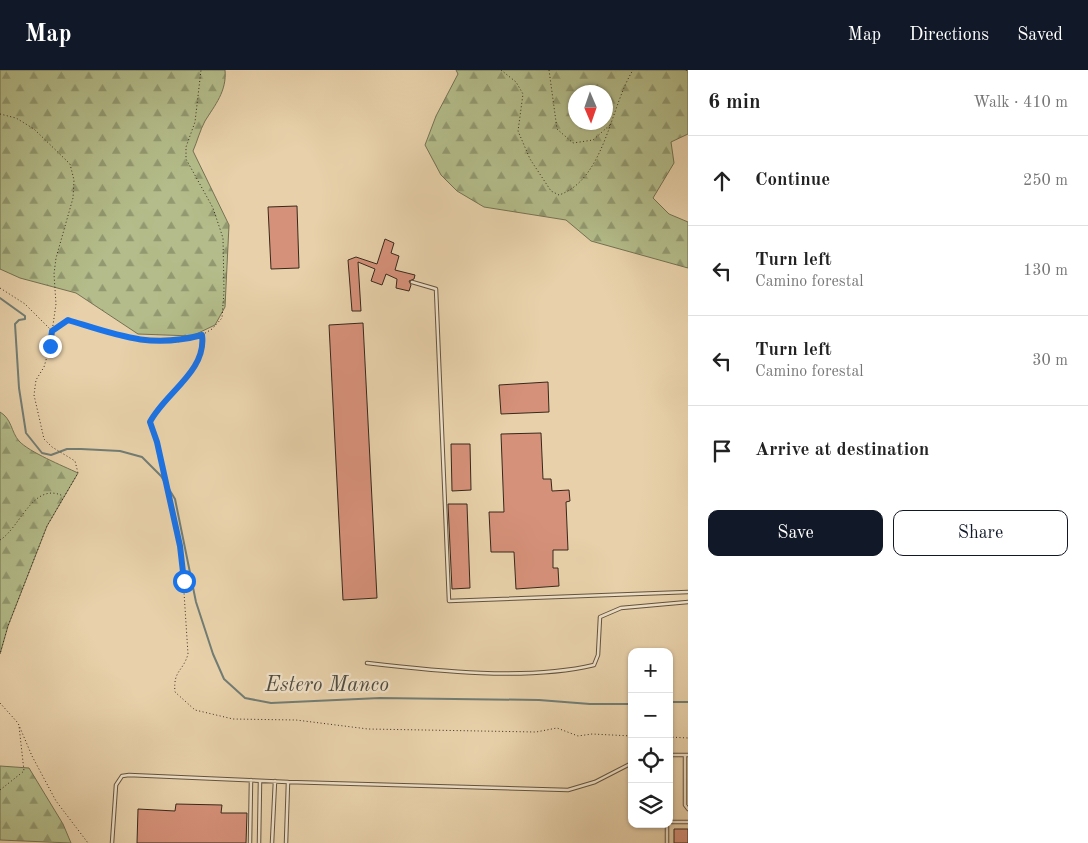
<!DOCTYPE html>
<html lang="en">
<head>
<meta charset="utf-8">
<style>
	:root { --surface:#fff; --page:#f2f2f2; --text:#222; --muted:#767676; --line:#e0e0e0; --accent:#111827 }
	body { margin:0; font-family:"Old Standard TT",serif; background:var(--page); color:var(--text) }
	.controls { position:absolute; right:15px; bottom:15px; display:grid; overflow:hidden; border-radius:10px; box-shadow:0 1px 4px #0004 }
	.controls button { width:45px; height:45px; display:grid; place-items:center; padding:0; border:0; border-bottom:1px solid var(--line); background:var(--surface); color:var(--text); font:25px sans-serif }
	.compass { position:absolute; left:568px; top:15px; width:45px; height:45px; border-radius:50%; background:var(--surface); box-shadow:0 1px 4px #0004; rotate:178deg }
	.stop { position:absolute; width:15px; height:15px; margin:-11px; border:4px solid #1a73e8; border-radius:50%; background:#fff }
	.stop.end { background:#1a73e8; border-color:#fff; box-shadow:0 1px 5px #0008 }
	.list { margin:0; padding:0; list-style:none }
	h2 { display:flex; justify-content:space-between; align-items:center; height:65px; margin:0; padding:0 20px; font-size:21px }
	h2 small { font-size:16px; font-weight:400; color:var(--muted) }
	.list li { display:grid; grid-template-columns:32px 1fr auto; gap:15px; align-items:center; box-sizing:border-box; height:90px; padding:0 20px; border-top:1px solid var(--line) }
	.list b { display:block; font-size:19px; white-space:nowrap }
	.list p { margin:0; font-size:16px; white-space:nowrap; color:var(--muted) }
	.list em { font-size:16px; font-style:normal; color:var(--muted) }
	.actions { display:flex; gap:10px; padding:15px 20px }
	.actions a { flex:1; padding:11px 0; border:1px solid var(--accent); border-radius:10px; text-align:center; font-size:18px; color:var(--accent) }
	.actions .main { background:var(--accent); color:#fff }
	.icon { flex:none; width:28px; height:28px; fill:none; stroke:currentColor; stroke-width:2; stroke-linecap:round; stroke-linejoin:round }
	.map { position:relative; flex:none; width:688px; height:773px; overflow:hidden }
	header { display:flex; align-items:center; gap:30px; box-sizing:border-box; height:70px; padding:0 25px; background:var(--accent); color:#fff }
	header strong { font-size:24px }
	nav { display:flex; gap:28px; margin-inline-start:auto; font-size:18px }
	main { display:flex }
	aside { flex:1; background:var(--surface) }
	.map>svg:first-child { display:block }
	.forest { fill:url(#forest-firs); stroke:#747253; fill-rule:evenodd }
	.lines { fill:none; stroke-linecap:round; stroke-linejoin:round }
	.stream { stroke:#717d75; stroke-width:2 }
	.building { fill:#d6917a; stroke:#36291c }
	.lane-casing { stroke:#625340; stroke-width:4.5 }
	.path { stroke:#36291c; stroke-width:1; stroke-dasharray:1 2.5; stroke-linecap:butt }
	.lane { stroke:#f0e1c8; stroke-width:2.5 }
	.route { stroke:#1a73e8; stroke-width:6 }
	.labels { text-anchor:middle; stroke-width:4.5; stroke-linejoin:round; paint-order:stroke }
	.water-label { font-size:21px; font-style:italic; fill:#4f4c41; stroke:#f0e1c8 }
</style>
</head>
<body>
<header>
<strong>Map</strong>
<nav><a>Map</a><a>Directions</a><a>Saved</a></nav>
</header>
<main>
<div class="map">
<svg width="688" height="773" viewBox="0 0 688 773">
	<defs>
		<pattern id="forest-firs" width="22" height="20" patternUnits="userSpaceOnUse" patternTransform="scale(1.25)"><rect width="22" height="20" fill="#b3bc8a"/><path d="M5 1l3.5 6h-7zM16 11l3.5 6h-7z" fill="#929970"/></pattern>
	</defs>
	<rect width="100%" height="100%" fill="#e8d1aa"/>
	<filter id="stains"><feTurbulence type="fractalNoise" baseFrequency=".004" numOctaves="4"/><feColorMatrix values="0 0 0 0 .2 0 0 0 0 .09 0 0 0 0 .02 0 0 0 .5 -.17"/></filter>
	<radialGradient id="worn" r=".72"><stop offset=".6" stop-color="#630" stop-opacity="0"/><stop offset="1" stop-color="#630" stop-opacity=".3"/></radialGradient>
	<path class="forest" d="M0,0h225c2,21 -10,35 -20,51 -5,9 -8,21 -12,30l36,74 -4,82 -10,18 -23,11 -54,-2 -62,-41 -56,-15 -20,-9z
		M456,0h232v64l-17,8 3,21 -21,35 16,16 19,8v46l-97,-27 -25,-21 -82,-13 -27,-16 -16,-16 -16,-30 11,-29 22,-42zM606,22v30h-30v-30z
		M0,342c12,7 11,20 19,29 10,11 44,25 59,32l-31,53 -39,100 -8,28z
		M0,696l29,2 34,56 8,19 -71,-3z"/>
	<g class="lines">
		<path class="stream" d="M0,228l25,18v3l-6,1 -4,4 4,64 7,45 16,20 9,2 16,-6h14l39,2 22,6 19,19 14,23 21,103 17,52 11,25 21,19 26,5 109,-5 159,2 51,4h42
			M669,632h19"/>
	</g>
	<path class="building" d="M297,136l2,62 -28,1 -3,-62z
		M385,169l9,4 -3,10 8,3 -4,14 20,5 -1,4 -5,2 2,4 -2,6 -13,-3 1,-9 -11,-5 -4,11 -11,-4 4,-12 -17,-7 3,49h-9l-4,-51 8,-3 21,7z
		M363,253l14,275 -34,2 -14,-275z
		M548,312l1,30 -48,2 -2,-29z
		M541,363l2,46h8l1,12 17,-1 1,11 -4,1 2,48h-15v18h5l1,18 -43,3 -2,-37h-23l-2,-40h15l-3,-78z
		M451,374h19l1,46 -19,1z
		M448,434h19l3,84 -18,1z
		M176,734l46,1 -1,8h26l-1,30h-109l1,-34 37,2z
		M674,759h14v14h-14z"/>
	<g class="lines">
		<g class="lane-casing">
			<path id="lane" d="M412,212l24,7 13,312 239,-9
				M367,593c68,8 160,18 227,2l4,-10 2,-38 21,-9 67,-6
				M669,685h19
				M685,685v50l3,4
				M288,712l280,8 27,-8 37,-19
				M669,752h19
				M112,773l4,-58 6,-9 7,-1 159,7 -2,61
				M250,773l1,-63
				M259,773l1,-62
				M272,773l3,-62
				M667,773v-19"/>
		</g>
		<path class="path" d="M501,0l15,12 7,12 -5,37 12,28 21,32 8,4c46,-16 51,-88 74,-125
			M549,0l8,59 16,14 20,-3 18,-16
			M686,0l2,3
			M0,44l16,4 18,11 36,35 4,16 -1,18 -17,60 -2,16 2,30 -6,42 -6,21 -8,13 -2,15 10,44 8,8 23,14 3,12 -31,53 -39,100 -8,28
			M0,218l25,16 26,26
			M52,261l16,-11 65,20 45,2 24,-7 10,-6 10,-11 2,-27 -1,-53 -10,-30 -27,-49v-12l9,-25 6,-52
			M202,265c5,36 -36,58 -52,86l7,21 24,104 7,108c-5,18 -15,16 -13,38l20,18 38,9 63,1 72,9 168,3 21,-4 21,8 14,-2 40,2
			M0,470c20,-12 33,-59 63,-44
			M0,633l18,20 14,33 24,45 32,42
			M669,667l19,1
			M0,720l24,-19 -5,-45"/>
		<use href="#lane" class="lane"/>
	</g>
	<g class="lines">
		<path class="route" d="M50,276l2,-15 16,-11c49,15 82,29 134,15 5,36 -37,58 -52,87l7,20 23,104 4,35"/>
	</g>
	<g class="labels">
		<g class="water-label">
			<text x="327" y="621">Estero Manco</text>
		</g>
	</g>
	<rect width="100%" height="100%" filter="url(#stains)"/>
	<rect width="100%" height="100%" fill="url(#worn)"/>
</svg>
<div class="controls">
<button>+</button>
<button>−</button>
<button><svg class="icon" aria-label="locate" viewBox="0 0 24 24"><circle cx="12" cy="12" r="6"/><path d="M12 2v4M12 18v4M2 12h4M18 12h4"/></svg></button>
<button><svg class="icon" aria-label="layers" viewBox="0 0 24 24"><path d="M12 4l9 5-9 5-9-5zM3 14l9 5 9-5"/></svg></button>
</div>
<svg class="compass" viewBox="-18 -18 36 36"><path d="M0-13l5 13h-10z" fill="#e53935"/><path d="M0 13l5-13h-10z" fill="#767676"/></svg>
<div class="stop" style="left:184px;top:511px"></div>
<div class="stop end" style="left:50px;top:276px"></div>
</div>
<aside>
<h2>6 min<small>Walk · 410 m</small></h2>
<ul class="list">
<li><svg class="icon" aria-label="ahead" viewBox="0 0 24 24"><path d="M12 20V5M6 11l6-6 6 6"/></svg><div><b>Continue</b></div><em>250 m</em></li>
<li><svg class="icon" aria-label="left" viewBox="0 0 24 24"><path d="M17 20v-9H6M10 6l-5 5 5 5"/></svg><div><b>Turn left</b><p>Camino forestal</p></div><em>130 m</em></li>
<li><svg class="icon" aria-label="left" viewBox="0 0 24 24"><path d="M17 20v-9H6M10 6l-5 5 5 5"/></svg><div><b>Turn left</b><p>Camino forestal</p></div><em>30 m</em></li>
<li><svg class="icon" aria-label="arrive" viewBox="0 0 24 24"><path d="M6 21V4h12l-3 4 3 4H6"/></svg><div><b>Arrive at destination</b></div></li>
</ul>
<div class="actions"><a class="main">Save</a><a>Share</a></div>
</aside>
</main>
</body>
</html>
